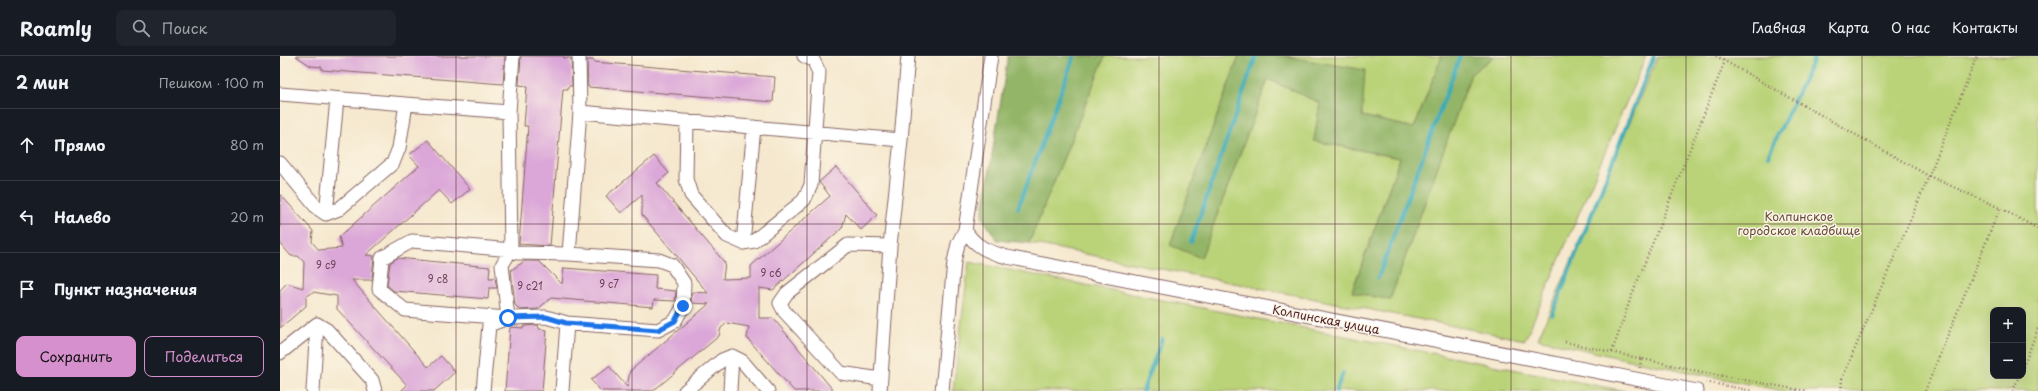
<!DOCTYPE html>
<html lang="ru">
<head>
<meta charset="utf-8">
<style>
	:root { --surface:#171b24; --page:#20242c; --text:#f1f3f6; --muted:#9ea1a6; --line:#363941; --accent:#d690ce }
	body { margin:0; font-family:"Playpen Sans",sans-serif; background:var(--page); color:var(--text) }
	.controls { position:absolute; right:12px; bottom:12px; display:grid; overflow:hidden; border-radius:8px; box-shadow:0 4px 16px #0002 }
	.controls button { width:36px; height:36px; display:grid; place-items:center; padding:0; border:0; border-bottom:1px solid var(--line); background:var(--surface); color:var(--text); font:20px sans-serif }
	.stop { position:absolute; width:12px; height:12px; margin:-9px; border:3px solid #1a73e8; border-radius:50%; background:#fff }
	.stop.end { background:#1a73e8; border-color:#fff; box-shadow:0 1px 4px #0008 }
	.list { margin:0; padding:0; list-style:none }
	h2 { display:flex; justify-content:space-between; align-items:center; height:52px; margin:0; padding:0 16px; font-size:17px }
	h2 small { font-size:13px; font-weight:400; color:var(--muted) }
	.list li { display:grid; grid-template-columns:26px 1fr auto; gap:12px; align-items:center; box-sizing:border-box; height:72px; padding:0 16px; border-top:1px solid var(--line) }
	.list b { display:block; font-size:15px; white-space:nowrap }
	.list em { font-size:13px; font-style:normal; color:var(--muted) }
	.actions { display:flex; gap:8px; padding:12px 16px }
	.actions a { flex:1; padding:9px 0; border:1px solid var(--accent); border-radius:8px; text-align:center; font-size:14px; color:var(--accent) }
	.actions .main { background:var(--accent); color:#111 }
	.icon { flex:none; width:22px; height:22px; fill:none; stroke:currentColor; stroke-width:2; stroke-linecap:round; stroke-linejoin:round }
	.map { position:relative; flex:none; width:1758px; height:335px; overflow:hidden }
	header { display:flex; align-items:center; gap:24px; box-sizing:border-box; height:56px; padding:0 20px; background:var(--surface); border-bottom:1px solid var(--line) }
	header strong { font-size:19px }
	nav { display:flex; gap:22px; margin-inline-start:auto; font-size:14px }
	.search { width:280px; height:36px; background:var(--page); display:flex; align-items:center; gap:10px; box-sizing:border-box; padding:0 14px; border-radius:8px; color:var(--muted); font-size:15px }
	main { display:flex }
	aside { flex:1; background:var(--surface) }
	.map>svg:first-child { display:block }
	.green { fill:#bad378; stroke:#827952; fill-rule:evenodd }
	.forest { fill:#93b568; stroke:#6e6a4a }
	.lines { fill:none; stroke-linecap:round; stroke-linejoin:round }
	.stream { stroke:#3babb8; stroke-width:4 }
	.building { fill:#dba7d8 }
	.minor-casing { stroke:#866564; stroke-width:15 }
	.path { stroke:#866564; stroke-width:2.5; stroke-dasharray:1 3; stroke-linecap:butt }
	.minor { stroke:#fff; stroke-width:13 }
	.route { stroke:#1a73e8; stroke-width:5 }
	.grid { fill:none; stroke:#4a1f2b; stroke-width:1; stroke-opacity:0.55 }
	.labels { text-anchor:middle; stroke-width:3; stroke-linejoin:round; paint-order:stroke }
	.number-label { font-size:10px; fill:#6e4156 }
	.park-label { font-size:12px; fill:#664c3e; stroke:#fcf5e5 }
	.street-label { font-size:12px; fill:#4a1f2b; stroke:#fcf5e5 }
</style>
</head>
<body>
<header>
<strong>Roamly</strong>
<div class="search"><svg class="icon" aria-label="search" viewBox="0 0 24 24"><circle cx="10" cy="10" r="6"/><path d="M15 15l6 6"/></svg>Поиск</div>
<nav><a>Главная</a><a>Карта</a><a>О нас</a><a>Контакты</a></nav>
</header>
<main>
<aside>
<h2>2 мин<small>Пешком · 100 m</small></h2>
<ul class="list">
<li><svg class="icon" aria-label="ahead" viewBox="0 0 24 24"><path d="M12 20V5M6 11l6-6 6 6"/></svg><div><b>Прямо</b></div><em>80 m</em></li>
<li><svg class="icon" aria-label="left" viewBox="0 0 24 24"><path d="M17 20v-9H6M10 6l-5 5 5 5"/></svg><div><b>Налево</b></div><em>20 m</em></li>
<li><svg class="icon" aria-label="arrive" viewBox="0 0 24 24"><path d="M6 21V4h12l-3 4 3 4H6"/></svg><div><b>Пункт назначения</b></div></li>
</ul>
<div class="actions"><a class="main">Сохранить</a><a>Поделиться</a></div>
</aside>
<div class="map">
<svg width="1758" height="335" viewBox="0 0 1758 335">
	<rect width="100%" height="100%" fill="#fcf5e5"/>
	<filter id="ink" filterUnits="userSpaceOnUse"><feTurbulence type="fractalNoise" baseFrequency=".025" numOctaves="2"/><feDisplacementMap in="SourceGraphic" scale="8" xChannelSelector="R" yChannelSelector="G"/><feConvolveMatrix kernelMatrix="1 2 1 2 8 2 1 2 1" color-interpolation-filters="sRGB"/></filter>
	<filter id="wash" filterUnits="userSpaceOnUse"><feTurbulence type="fractalNoise" baseFrequency=".012" numOctaves="4" result="noise"/><feDisplacementMap in="SourceGraphic" scale="16" xChannelSelector="R" yChannelSelector="G"/><feGaussianBlur stdDeviation="0.9" result="paint"/><feColorMatrix in="noise" values="0 0 0 0 0 0 0 0 0 0 0 0 0 0 0 0 0 1.4 0 .05"/><feComposite in="paint" operator="in"/></filter>
	<g filter="url(#wash)">
		<rect width="100%" height="100%" fill="#f5e8ce"/>
		<path class="green" d="M825,0h134l-69,189 31,12 67,-178 52,24 -6,38 86,17 -48,133 38,9 81,-227 23,-17h152l-121,284 -496,-97z
			M1002,0h160l-28,72 -52,-12z
			M1378,0h380v335h-255l-172,-35 -73,-17zM1713,254h30v66h-30z
			M689,206l655,129h-671z"/>
		<path class="forest" d="M728,0h97l-76,187 -32,-3 -15,-23z
			M959,0h43l83,14 -3,46 52,12 28,-72h52l-23,18 -81,226 -38,-8 48,-134 -86,-17 6,-38 -52,-24 -67,179 -31,-13z"/>
		<g class="lines">
			<path class="stream" d="M1488,100l47,-100
				M738,152l56,-152
				M911,186l65,-186
				M1098,222l82,-222
				M1272,259l102,-259
				M863,335l19,-52
				M1056,335l7,-18"/>
		</g>
		<g id="blocks">
			<path class="building" d="M16,0h209l-2,28 -181,-14v-3l-11,-1z
				M241,0h43v2h7l1,28h-4v3h-5l-13,157 -31,-2 9,-118h-4l3,-40 -8,-1z
				M307,4h7v2l181,15 -2,25 -185,-15z
				M148,84l42,49 -18,15 -13,-14 -73,65 8,1 -2,24h-20l76,87 13,-11 14,16 -21,19h-33l6,-6 -70,-76v-13l-24,-4 -7,5v9l-26,22v-38l7,-7 16,5 1,-26 -6,-6h-7l-11,-13v-49l33,37 -1,11 7,8 23,-2 -3,-11 80,-71 -10,-11z
				M374,100l15,17 -12,10 68,80 -2,16 28,-1v-12l79,-70 -11,-14 17,-15 41,48 -16,15 -15,-16 -4,14 -69,62 -14,-2v30h14l61,73h-40l-47,-53 2,-11 -22,-4 -6,5 -2,8 -66,55h-52l-10,-11 18,-14 18,21 3,-16 79,-67 -18,-1 1,-11 16,1 -66,-78v-20l-21,18 -15,-17z
				M117,202l93,9 -1,11h6l2,10h-8l-1,11 -94,-8 -7,-6 3,-22z
				M245,205h14l23,23 2,-16 92,7 -1,14 21,2 -1,10 -21,-1 -1,7 -102,-9 -13,11 -18,1 -5,-5 -4,-35z
				M258,269l1,4 8,1 -5,61h-37l5,-64 14,1v-2z"/>
		</g>
	</g>
	<g filter="url(#ink)">
		<use href="#blocks" fill-opacity="0" stroke="#866564" stroke-width="1"/>
		<g class="lines">
			<g class="minor-casing">
				<path id="minor" d="M299,0l1,56
					M0,38l126,10 -7,44 -6,15 -54,46 -13,5 -9,-6 -37,-45
					M126,48l103,8
					M407,65l-1,58 5,16 36,41 16,7 11,-2 50,-41 7,-15 8,-113 -6,-12 -9,-4
					M46,158l11,-115
					M685,174c10,17 24,22 42,27l690,134
					M463,187l11,-116
					M289,198l-51,-1 -7,-3 -99,-9 -30,17 -3,31 26,21 103,8 38,-1 21,6 91,7 17,-9 8,-14 1,-24 -12,-18 -13,-5 -90,-6 11,-142 321,28
					M0,297l37,-29 10,6 45,50 3,11
					M600,323l-39,-6 -57,-62 -4,-8 7,-10 61,-48 42,1
					M33,335l4,-67
					M203,335l6,-66 19,-7 -6,-53 9,-15 -2,-138 4,-56
					M282,335l5,-68
					M405,335l37,-31 10,-4 10,5 26,30
					M450,335l2,-35
					M600,335l10,-145 11,-106 7,-84
					M662,335l12,-129 4,-18 7,-14 26,-174"/>
			</g>
			<path class="path" d="M1436,0l213,120 71,32 38,21
				M1285,286l142,31 98,18
				M1332,296l18,-52 95,-239
				M1743,311l15,-39
				M1360,312l1,-10
				M1426,326l47,9
				M1561,335l1,-12 87,-203 48,-120
				M1645,335l75,-183
				M1733,335l6,-15"/>
			<use href="#minor" class="minor"/>
		</g>
	</g>
	<g class="lines" filter="url(#ink)">
		<path class="route" d="M228,262l38,-1 20,6 92,7 17,-9 8,-15"/>
	</g>
	<path class="grid" d="M176,0v335M352,0v335M527,0v335M703,0v335M879,0v335M1055,0v335M1231,0v335M1406,0v335M1582,0v335M0,168h1758"/>
	<g class="labels">
		<g class="number-label">
			<text x="46" y="213">9 с9</text>
			<text x="491" y="221">9 с6</text>
			<text x="158" y="227">9 с8</text>
			<text x="329" y="232">9 с7</text>
			<text x="250" y="234">9 с21</text>
		</g>
		<g class="park-label">
			<text x="1519" y="165">Колпинское<tspan x="1519" dy="14">городское кладбище</tspan></text>
		</g>
		<g class="street-label">
			<text transform="translate(1046 264) rotate(11)" y="4">Колпинская улица</text>
		</g>
	</g>
</svg>
<div class="controls">
<button>+</button>
<button>−</button>
</div>
<div class="stop" style="left:228px;top:262px"></div>
<div class="stop end" style="left:403px;top:250px"></div>
</div>
</main>
</body>
</html>
